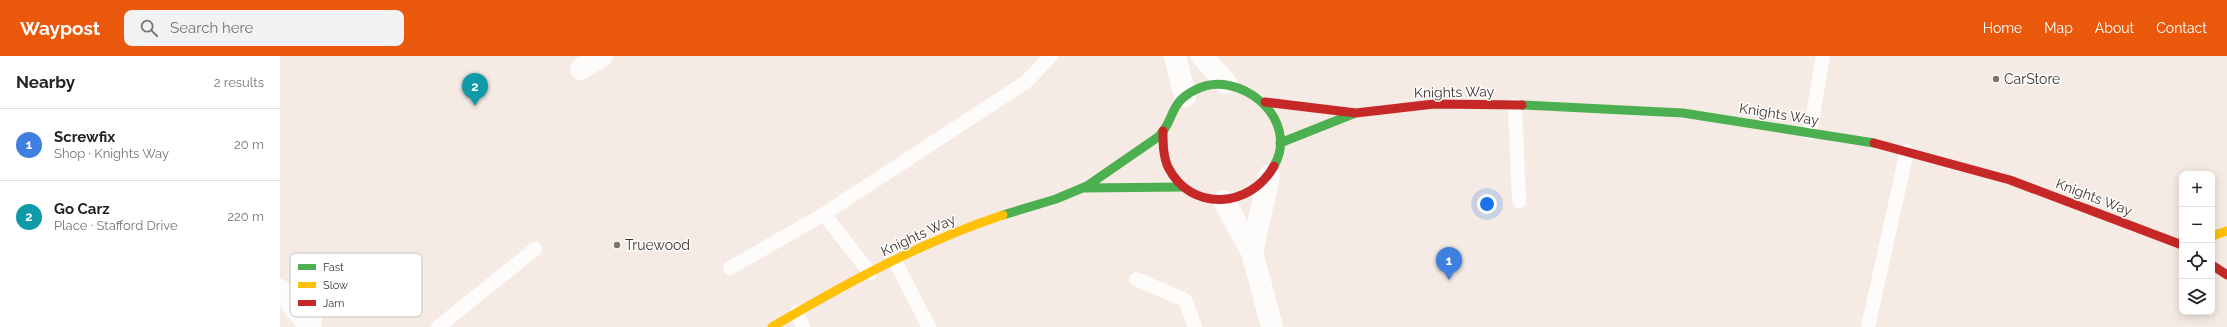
<!DOCTYPE html>
<html lang="en">
<head>
<meta charset="utf-8">
<style>
	:root { --surface:#fff; --page:#f2f2f2; --text:#222; --muted:#767676; --line:#e0e0e0; --accent:#ea580c }
	body { margin:0; font-family:Raleway,sans-serif; background:var(--page); color:var(--text) }
	.controls { position:absolute; right:12px; bottom:12px; display:grid; overflow:hidden; border-radius:8px; box-shadow:0 2px 10px #0003 }
	.controls button { width:36px; height:36px; display:grid; place-items:center; padding:0; border:0; border-bottom:1px solid var(--line); background:var(--surface); color:var(--text); font:20px sans-serif }
	.you { position:absolute; left:1207px; top:148px; width:14px; height:14px; margin:-10px; border:3px solid #fff; border-radius:50%; background:#1a73e8; box-shadow:0 0 0 6px #1a73e833 }
	.badge { display:grid; place-items:center; width:26px; height:26px; border-radius:50%; background:var(--accent); color:#fff; font-size:13px; font-weight:700 }
	.pin { position:absolute; translate:-50% -33px; filter:drop-shadow(0 1px 2px #0008) }
	.pin::after { content:''; position:absolute; top:21px; width:14px; height:12px; background:inherit; clip-path:polygon(0 0,100% 0,50% 100%) }
	.list { margin:0; padding:0; list-style:none }
	h2 { display:flex; justify-content:space-between; align-items:center; height:52px; margin:0; padding:0 16px; font-size:17px }
	h2 small { font-size:13px; font-weight:400; color:var(--muted) }
	.list li { display:grid; grid-template-columns:26px 1fr auto; gap:12px; align-items:center; box-sizing:border-box; height:72px; padding:0 16px; border-top:1px solid var(--line) }
	.list b { display:block; font-size:15px; white-space:nowrap }
	.list p { margin:0; font-size:13px; white-space:nowrap; color:var(--muted) }
	.list em { font-size:13px; font-style:normal; color:var(--muted) }
	.icon { flex:none; width:22px; height:22px; fill:none; stroke:currentColor; stroke-width:2; stroke-linecap:round; stroke-linejoin:round }
	.map { position:relative; flex:none; width:1947px; height:271px; overflow:hidden }
	header { display:flex; align-items:center; gap:24px; box-sizing:border-box; height:56px; padding:0 20px; background:var(--accent); color:#fff }
	header strong { font-size:19px }
	nav { display:flex; gap:22px; margin-inline-start:auto; font-size:14px }
	.search { width:280px; height:36px; background:var(--page); display:flex; align-items:center; gap:10px; box-sizing:border-box; padding:0 14px; border-radius:8px; color:var(--muted); font-size:15px }
	main { display:flex }
	aside { flex:1; background:var(--surface) }
	.map>svg:first-child { display:block }
	.lines { fill:none; stroke-linecap:round; stroke-linejoin:round }
	.lane { stroke:#fefcfb; stroke-width:14 }
	.street { stroke:#fefcfb; stroke-width:22 }
	.fast { stroke:#4caf50; stroke-width:9 }
	.slow { stroke:#ffc107; stroke-width:9 }
	.jam { stroke:#c62828; stroke-width:9 }
	.poi-dot { fill:#7e736e; stroke:#fff; stroke-width:1.5 }
	.labels { text-anchor:middle; stroke-width:3; stroke-linejoin:round; paint-order:stroke }
	.poi-label { font-size:14px; fill:#3e332f; stroke:#fff; text-anchor:start }
	.street-label { font-size:14px; fill:#3e332f; stroke:#fff }
	.key { fill:#fff; stroke:#c5c2c1; stroke-width:1 }
	.key-label { font-size:11px; fill:#3e332f }
</style>
</head>
<body>
<header>
<strong>Waypost</strong>
<div class="search"><svg class="icon" aria-label="search" viewBox="0 0 24 24"><circle cx="10" cy="10" r="6"/><path d="M15 15l6 6"/></svg>Search here</div>
<nav><a>Home</a><a>Map</a><a>About</a><a>Contact</a></nav>
</header>
<main>
<aside>
<h2>Nearby<small>2 results</small></h2>
<ul class="list">
<li><span class="badge" style="background:#3f7fe0">1</span><div><b>Screwfix</b><p>Shop · Knights Way</p></div><em>20 m</em></li>
<li><span class="badge" style="background:#0f9aa8">2</span><div><b>Go Carz</b><p>Place · Stafford Drive</p></div><em>220 m</em></li>
</ul>
</aside>
<div class="map">
<svg width="1947" height="271" viewBox="0 0 1947 271">
	<rect width="100%" height="100%" fill="#f6eae4"/>
	<g class="lines">
		<path class="lane" d="M1235,49l4,96
			M1530,77l13,-77
			M615,205l34,66
			M450,212l94,-54
			M590,217l-46,-59 202,-132 25,-26
			M856,223l49,21 10,27
			M517,256l6,15
			M31,271l30,-64
			M158,271l97,-78
			M1588,271l39,-176"/>
		<path class="street" d="M895,0l10,40
			M922,0l24,27
			M301,13l21,-13
			M944,145l28,51 20,75
			M972,196l17,-76
			M0,234l31,37"/>
		<path class="fast" d="M1242,49l161,8 191,30
			M1000,87l73,-29
			M804,132l99,-1
			M723,159l53,-16 31,-13 71,-49c17,-16 10,-34 37,-47 44,-23 106,29 79,76"/>
		<path class="slow" d="M1932,180l15,-5
			M492,271c73,-43 149,-85 231,-112"/>
		<path class="jam" d="M985,46l91,11 78,-9 88,1
			M883,75c0,12 0,25 5,36 23,46 83,41 106,-1
			M1594,87l136,37 172,65
			M1932,209l15,10"/>
	</g>
	<g class="poi-dot">
		<circle cx="1716" cy="23" r="4"/>
		<circle cx="337" cy="189" r="4"/>
	</g>
	<g class="labels">
		<g class="poi-label">
			<text x="1724" y="28">CarStore</text>
			<text x="345" y="194">Truewood</text>
		</g>
		<g class="street-label">
			<text transform="translate(1174 36) rotate(-1)" y="5">Knights Way</text>
			<text transform="translate(1499 58) rotate(9)" y="5">Knights Way</text>
			<text transform="translate(1814 141) rotate(21)" y="5">Knights Way</text>
			<text transform="translate(638 179) rotate(-25)" y="5">Knights Way</text>
		</g>
	</g>
	<rect x="10" y="197" width="132" height="64" rx="6" class="key"/>
	<rect x="18" y="208" width="18" height="6" fill="#4caf50"/>
	<rect x="18" y="226" width="18" height="6" fill="#ffc107"/>
	<rect x="18" y="244" width="18" height="6" fill="#c62828"/>
	<g class="key-label">
		<text x="43" y="215">Fast</text>
		<text x="43" y="233">Slow</text>
		<text x="43" y="251">Jam</text>
	</g>
</svg>
<div class="controls">
<button>+</button>
<button>−</button>
<button><svg class="icon" aria-label="locate" viewBox="0 0 24 24"><circle cx="12" cy="12" r="6"/><path d="M12 2v4M12 18v4M2 12h4M18 12h4"/></svg></button>
<button><svg class="icon" aria-label="layers" viewBox="0 0 24 24"><path d="M12 4l9 5-9 5-9-5zM3 14l9 5 9-5"/></svg></button>
</div>
<div class="you"></div>
<div class="pin badge" style="left:1169px;top:224px;background:#3f7fe0">1</div>
<div class="pin badge" style="left:195px;top:50px;background:#0f9aa8">2</div>
</div>
</main>
</body>
</html>
